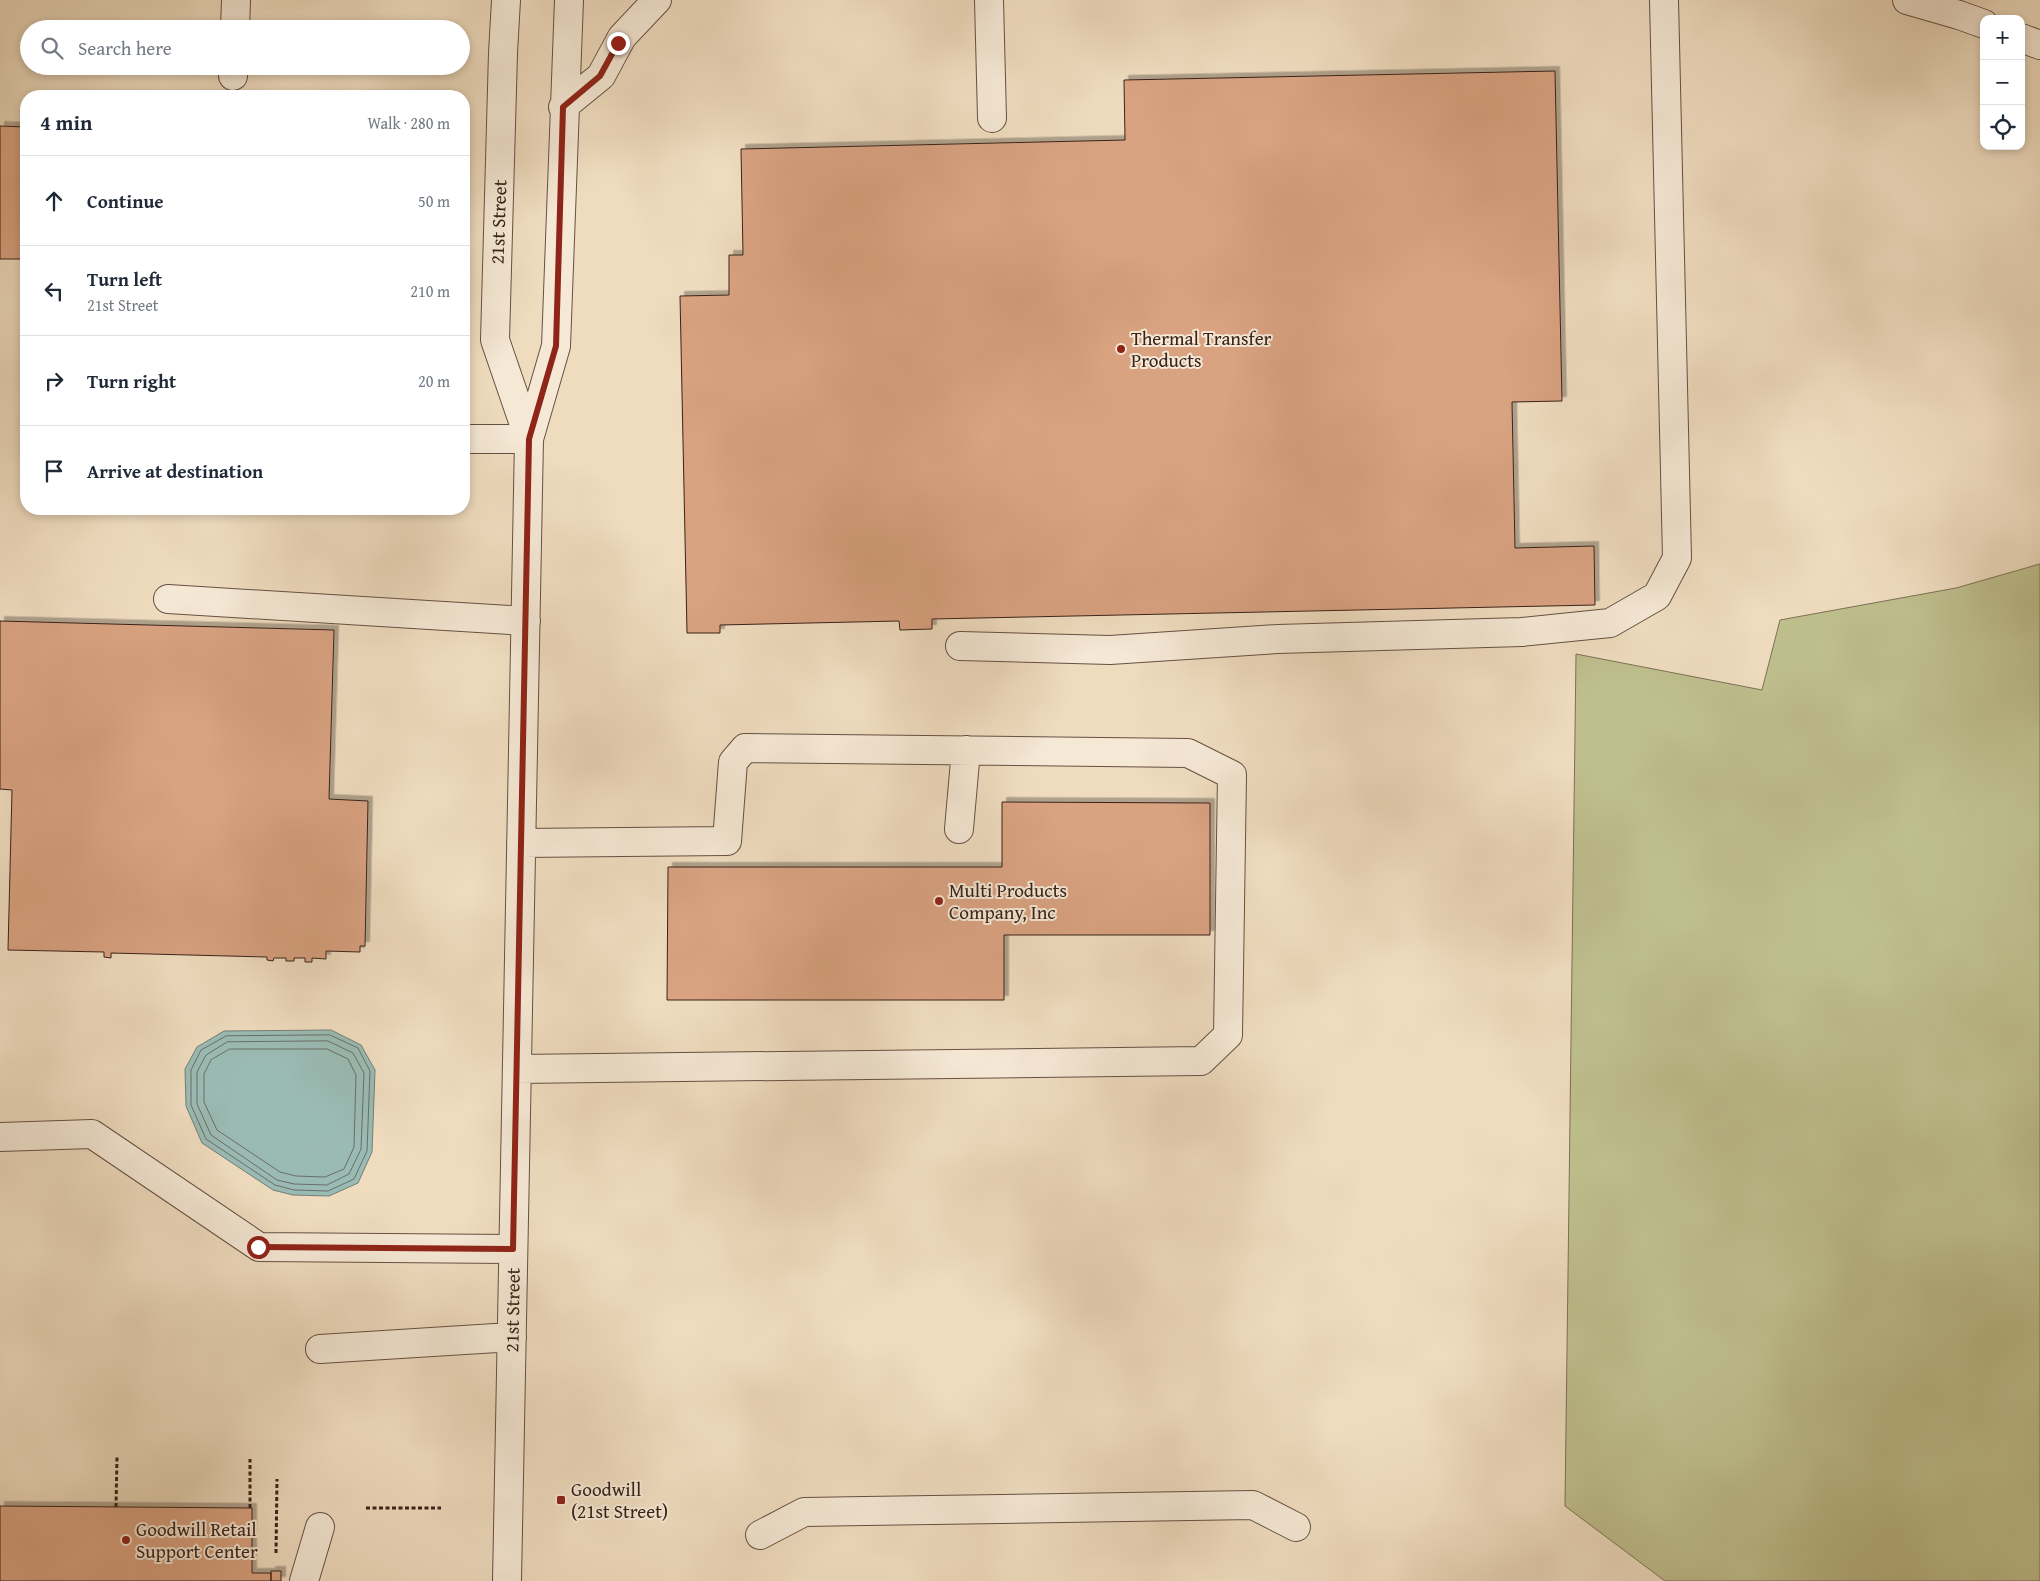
<!DOCTYPE html>
<html lang="en">
<head>
<meta charset="utf-8">
<style>
	:root { --surface:#fff; --page:#f2f2f3; --text:#1f2937; --muted:#747a83; --line:#e0e1e3 }
	body { margin:0; font-family:"Gentium Book Plus",serif; background:var(--page); color:var(--text) }
	.controls { position:absolute; right:15px; top:15px; display:grid; overflow:hidden; border-radius:10px; box-shadow:0 2px 8px #0003 }
	.controls button { width:45px; height:45px; display:grid; place-items:center; padding:0; border:0; border-bottom:1px solid var(--line); background:var(--surface); color:var(--text); font:25px sans-serif }
	.stop { position:absolute; width:15px; height:15px; margin:-11px; border:4px solid #8f2418; border-radius:50%; background:#fff }
	.stop.end { background:#8f2418; border-color:#fff; box-shadow:0 1px 5px #0008 }
	.list { margin:0; padding:0; list-style:none }
	h2 { display:flex; justify-content:space-between; align-items:center; height:65px; margin:0; padding:0 20px; font-size:21px }
	h2 small { font-size:16px; font-weight:400; color:var(--muted) }
	.list li { display:grid; grid-template-columns:32px 1fr auto; gap:15px; align-items:center; box-sizing:border-box; height:90px; padding:0 20px; border-top:1px solid var(--line) }
	.list b { display:block; font-size:19px; white-space:nowrap }
	.list p { margin:0; font-size:16px; white-space:nowrap; color:var(--muted) }
	.list em { font-size:16px; font-style:normal; color:var(--muted) }
	.icon { flex:none; width:28px; height:28px; fill:none; stroke:currentColor; stroke-width:2; stroke-linecap:round; stroke-linejoin:round }
	.map { position:relative; flex:none; width:2040px; height:1581px; overflow:hidden }
	.search { position:absolute; background:var(--surface); box-shadow:0 2px 8px #0003; left:20px; top:20px; width:450px; height:55px; display:flex; align-items:center; gap:12px; box-sizing:border-box; padding:0 18px; border-radius:28px; color:var(--muted); font-size:19px }
	.panel { position:absolute; background:var(--surface); box-shadow:0 2px 8px #0003; left:20px; top:90px; width:450px; height:425px; border-radius:20px }
	.map>svg:first-child { display:block }
	.green { fill:#bfbf8e; stroke:#7c7054 }
	.water { fill:#9abbb4; stroke:#737e76 }
	.lines { fill:none; stroke-linecap:round; stroke-linejoin:round }
	.shore { stroke:#6a6e67; stroke-width:1 }
	.building { fill:#d9a281; stroke:#39221a; filter:url(#shadow) }
	.minor-casing { stroke:#665043; stroke-width:30 }
	.path { stroke:#39221a; stroke-width:3; stroke-dasharray:4 2.5; stroke-linecap:butt }
	.minor { stroke:#f5e8d5; stroke-width:28 }
	.route { stroke:#8f2418; stroke-width:6 }
	.poi-dot { fill:#8f2418; stroke:#f5e8d5; stroke-width:2 }
	.labels { text-anchor:middle; stroke-width:4; stroke-linejoin:round; paint-order:stroke }
	.street-label { font-size:19px; fill:#39221a; stroke:#f5e8d5 }
	.poi-label { font-size:19px; fill:#39221a; stroke:#f5e8d5; text-anchor:start }
</style>
</head>
<body>
<div class="map">
<svg width="2040" height="1581" viewBox="0 0 2040 1581">
	<defs>
		<filter id="shadow"><feDropShadow dx="4.5" dy="-4.5" stdDeviation="0" flood-color="#0004"/></filter>
	</defs>
	<rect width="100%" height="100%" fill="#efdcbf"/>
	<filter id="stains"><feTurbulence type="fractalNoise" baseFrequency=".004" numOctaves="4"/><feColorMatrix values="0 0 0 0 .2 0 0 0 0 .09 0 0 0 0 .02 0 0 0 .5 -.17"/></filter>
	<radialGradient id="worn" r=".72"><stop offset=".6" stop-color="#630" stop-opacity="0"/><stop offset="1" stop-color="#630" stop-opacity=".3"/></radialGradient>
	<path class="green" d="M2040,564v1017h-375l-100,-75 11,-852 186,36 18,-70 176,-32z"/>
	<path class="water" d="M331,1030l30,15 14,25 -3,82 -14,31 -29,13 -36,-1 -20,-5 -71,-47 -16,-37 -1,-37 12,-22 27,-16z"/>
	<g class="lines">
		<path class="shore" d="M330,1035l28,13 12,23 -3,80 -13,28 -26,12 -34,-1 -19,-5 -69,-46 -15,-34v-35l10,-20 25,-14z
			M328,1041l25,12 11,20 -3,76 -12,25 -22,11 -33,-1 -17,-4 -66,-45 -14,-31v-32l9,-17 21,-13z
			M230,1049h97l21,10 8,16 -2,72 -10,22 -19,8 -29,-1 -16,-4 -63,-42 -13,-28v-28l7,-14z"/>
	</g>
	<path class="building" d="M1555,71l7,330 -50,1 3,146 79,-2 1,59 -663,14v10l-32,1 -1,-9 -179,4v8h-33l-7,-337 49,-1v-40h14l-2,-106 384,-9 -1,-60z
		M0,126l26,1v132h-26z
		M0,621l334,9 -5,169 39,2 -3,145h-5v6l-34,-1v8l-14,-1v4h-7v-4h-11v3h-8v-3h-12l-1,3 -6,-1v-3l-156,-4v5l-7,-1v-5l-96,-2 4,-160 -12,-1z
		M1002,802l208,1v132h-206v65h-337l1,-133h334z
		M0,1506l252,2v65h19v8h-271z
		M271,1571h10v10h-10z"/>
	<g class="lines">
		<g class="minor-casing">
			<path id="minor" d="M506,0l-3,53 -8,287 34,99
				M989,0l3,118
				M1907,0l52,15 25,9
				M235,29l1,-29
				M2021,38l19,7
				M233,76l1,-10
				M563,107l38,-31 21,-39 35,-37
				M464,439h65
				M168,599l358,22
				M960,646l150,4 168,-11 244,-7 88,-9 47,-27 20,-38 -13,-558
				M959,829l7,-79
				M517,1069l684,-8 27,-26 4,-260 -44,-22 -443,-5 -12,14 -6,79 -206,2
				M0,1137l92,-3 167,113 254,2
				M320,1349l192,-12
				M760,1535l44,-23 61,-1 388,-6 43,22
				M304,1581l16,-54
				M507,1581l22,-1142 27,-93 13,-346"/>
		</g>
		<path class="path" d="M116,1507l1,-50
			M250,1508v-49
			M366,1508h75
			M276,1553l1,-74"/>
		<use href="#minor" class="minor"/>
	</g>
	<g class="lines">
		<path class="route" d="M258,1247l255,2 16,-810 27,-93 7,-239 37,-31 18,-33"/>
	</g>
	<g class="poi-dot">
		<circle cx="1121" cy="349" r="5"/>
		<circle cx="939" cy="901" r="5"/>
		<rect x="556" y="1495" width="10" height="10" rx="2.5"/>
		<circle cx="126" cy="1540" r="5"/>
	</g>
	<g class="labels">
		<g class="street-label">
			<text transform="translate(498 222) rotate(-88)" y="7">21st Street</text>
			<text transform="translate(512 1310) rotate(-89)" y="7">21st Street</text>
		</g>
		<g class="poi-label">
			<text x="1131" y="345">Thermal Transfer<tspan x="1131" dy="22">Products</tspan></text>
			<text x="949" y="897">Multi Products<tspan x="949" dy="22">Company, Inc</tspan></text>
			<text x="571" y="1496">Goodwill<tspan x="571" dy="22">(21st Street)</tspan></text>
			<text x="136" y="1536">Goodwill Retail<tspan x="136" dy="22">Support Center</tspan></text>
		</g>
	</g>
	<rect width="100%" height="100%" filter="url(#stains)"/>
	<rect width="100%" height="100%" fill="url(#worn)"/>
</svg>
<div class="controls">
<button>+</button>
<button>−</button>
<button><svg class="icon" aria-label="locate" viewBox="0 0 24 24"><circle cx="12" cy="12" r="6"/><path d="M12 2v4M12 18v4M2 12h4M18 12h4"/></svg></button>
</div>
<div class="stop" style="left:258px;top:1247px"></div>
<div class="stop end" style="left:618px;top:43px"></div>
<div class="search"><svg class="icon" aria-label="search" viewBox="0 0 24 24"><circle cx="10" cy="10" r="6"/><path d="M15 15l6 6"/></svg>Search here</div>
<section class="panel">
<h2>4 min<small>Walk · 280 m</small></h2>
<ul class="list">
<li><svg class="icon" aria-label="ahead" viewBox="0 0 24 24"><path d="M12 20V5M6 11l6-6 6 6"/></svg><div><b>Continue</b></div><em>50 m</em></li>
<li><svg class="icon" aria-label="left" viewBox="0 0 24 24"><path d="M17 20v-9H6M10 6l-5 5 5 5"/></svg><div><b>Turn left</b><p>21st Street</p></div><em>210 m</em></li>
<li><svg class="icon" aria-label="right" viewBox="0 0 24 24"><path d="M7 20v-9h11M14 6l5 5-5 5"/></svg><div><b>Turn right</b></div><em>20 m</em></li>
<li><svg class="icon" aria-label="arrive" viewBox="0 0 24 24"><path d="M6 21V4h12l-3 4 3 4H6"/></svg><div><b>Arrive at destination</b></div></li>
</ul>
</section>
</div>
</body>
</html>
